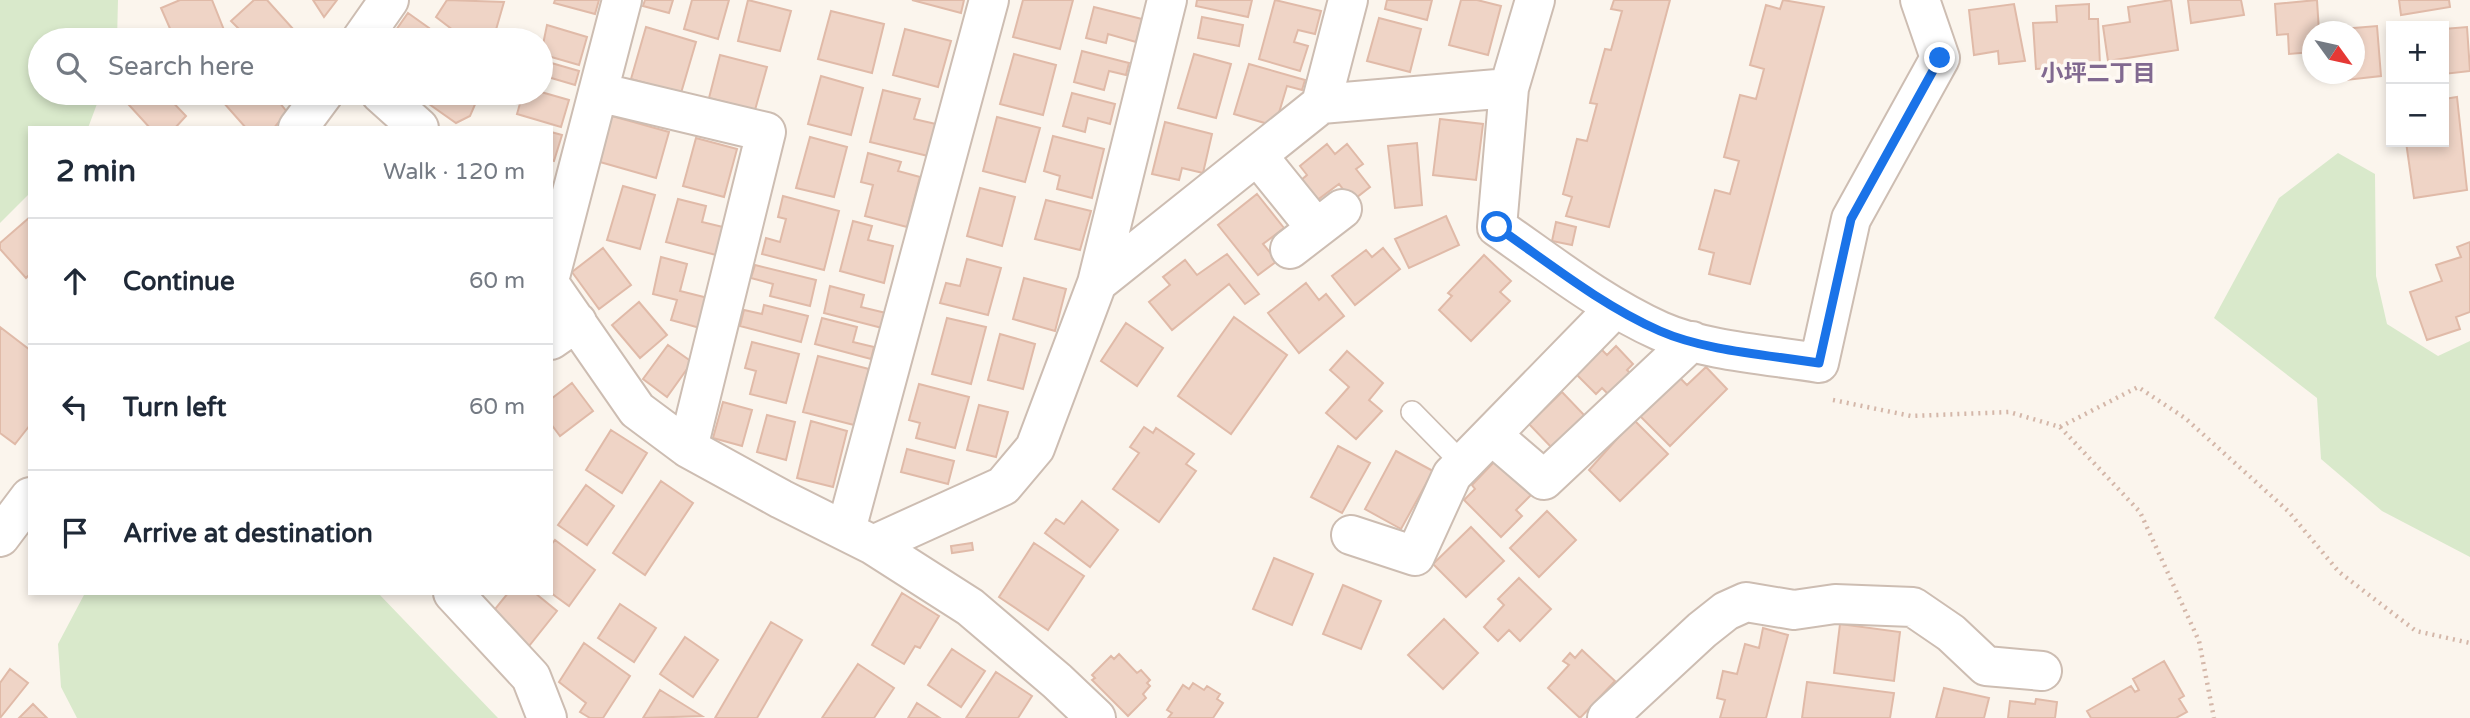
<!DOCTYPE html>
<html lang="en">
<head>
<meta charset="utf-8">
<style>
	:root { --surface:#fff; --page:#f6f6f7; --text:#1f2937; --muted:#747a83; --line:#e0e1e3 }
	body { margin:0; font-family:"Varela Round","Noto Sans JP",sans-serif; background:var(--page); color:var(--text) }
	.controls { position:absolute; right:21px; top:21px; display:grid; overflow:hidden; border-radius:0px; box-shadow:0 4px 10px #0003 }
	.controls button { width:63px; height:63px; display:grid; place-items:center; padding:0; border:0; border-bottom:2px solid var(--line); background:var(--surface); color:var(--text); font:35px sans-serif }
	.compass { position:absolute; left:2302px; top:21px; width:63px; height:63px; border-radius:50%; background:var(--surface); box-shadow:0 4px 10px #0003; rotate:123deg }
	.stop { position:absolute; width:21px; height:21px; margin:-16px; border:5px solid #1a73e8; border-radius:50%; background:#fff }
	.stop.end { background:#1a73e8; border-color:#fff; box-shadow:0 2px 7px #0008 }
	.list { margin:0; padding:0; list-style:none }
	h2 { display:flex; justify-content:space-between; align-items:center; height:91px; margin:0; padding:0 28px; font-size:30px }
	h2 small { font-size:23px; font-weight:400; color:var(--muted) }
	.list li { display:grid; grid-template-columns:46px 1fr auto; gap:21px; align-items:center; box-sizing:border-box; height:126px; padding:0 28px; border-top:2px solid var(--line) }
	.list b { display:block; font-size:26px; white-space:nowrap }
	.list em { font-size:23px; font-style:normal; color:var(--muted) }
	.icon { flex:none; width:38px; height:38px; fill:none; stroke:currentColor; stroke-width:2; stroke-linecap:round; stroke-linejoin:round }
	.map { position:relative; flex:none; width:2470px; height:718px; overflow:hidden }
	.search { position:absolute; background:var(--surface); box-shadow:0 4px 10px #0003; left:28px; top:28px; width:525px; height:77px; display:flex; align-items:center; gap:18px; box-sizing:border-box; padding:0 24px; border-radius:38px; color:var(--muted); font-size:26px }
	.panel { position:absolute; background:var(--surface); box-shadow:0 4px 10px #0003; left:28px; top:126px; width:525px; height:469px; border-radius:0px }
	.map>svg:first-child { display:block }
	.green { fill:#d9e9cb }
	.building { fill:#efd4c6; stroke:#e0baa8; stroke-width:2 }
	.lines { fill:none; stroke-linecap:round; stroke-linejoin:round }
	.service-casing { stroke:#cdbdb2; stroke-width:24 }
	.minor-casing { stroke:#cdbdb2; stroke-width:42 }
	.tertiary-casing { stroke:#cdbdb2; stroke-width:42 }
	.path { stroke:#d4b7a9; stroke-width:4.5; stroke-dasharray:2 5; stroke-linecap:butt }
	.service { stroke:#fff; stroke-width:21 }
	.minor { stroke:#fff; stroke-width:38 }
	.tertiary { stroke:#fff; stroke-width:38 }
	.route { stroke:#1a73e8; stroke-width:9 }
	.labels { text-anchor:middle; stroke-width:7; stroke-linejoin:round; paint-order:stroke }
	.neighbourhood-label { font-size:23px; font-weight:bold; fill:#816990; stroke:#fef9f3 }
</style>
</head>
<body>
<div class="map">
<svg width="2470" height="718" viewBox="0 0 2470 718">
	<rect width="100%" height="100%" fill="#fbf5ed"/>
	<path class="green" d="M0,0h118l-1,40h-77v53h61l-13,35h-58v65l-30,30z
		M2338,153l37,21 1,102 11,48 51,32 32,-15v216l-88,-46 -61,-52 -4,-61 -103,-80 65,-120z
		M85,593h293l120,125h-421l-16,-31 -3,-43z"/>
	<path class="building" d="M180,0h32l16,40h-53l-14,-32z
		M254,0h13l36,40h-53l-19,-19z
		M313,0h24l-13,17z
		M447,0l57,2 -11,38h-27l-30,-23z
		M555,0h44l-4,14 -41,-11z
		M645,0h28l-4,13 -26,-7z
		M692,0h37l-11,39 -34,-10z
		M748,0l43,11 -11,40 -42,-10z
		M912,0h52l-3,13z
		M1023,0h50l-13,49 -47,-12z
		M1197,0h55l-4,17 -52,-11z
		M1275,0l46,11 -6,23 -17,-4 -4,12 14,4 -8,25 -41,-12z
		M1387,0h45l-5,20 -42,-11z
		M1461,0h16l24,6 -13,49 -39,-10z
		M1614,0h56l-61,227 -43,-11 6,-19 -9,-3 14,-55 10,2 10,-37 -7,-1 15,-54 6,1 11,-39 -11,-2z
		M1783,0l41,7 -74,277 -41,-10 5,-21 -15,-4 16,-59 15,4 9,-33 -15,-4 16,-62 16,4 8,-30 -14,-4 16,-60 14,4z
		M2171,0l7,50 -70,11 -5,-35 27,-4 -2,-15z
		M2188,0h53l3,15 -53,8z
		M2317,0l2,32h-7v20l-23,2 -1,-20 -11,1 -2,-31z
		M2399,0h50l1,7 -49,8z
		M2014,4l11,57 -26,3 -1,-13 -24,4 -5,-45z
		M2089,4v15h9l2,46 -64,4 -3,-46 24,-1 -1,-16z
		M1094,7l48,12 -6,23 -28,-8 -2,9 -20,-5z
		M831,11l53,13 -12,49 -54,-14z
		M408,13l21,15 -9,12h-31z
		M1202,17l41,8 -4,21 -41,-8z
		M1379,18l42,11 -11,43 -43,-11z
		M547,25l40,12 -8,28 -38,-11z
		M2377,26l4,50 -35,4 -1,-6h9v-42h-12v-3z
		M646,27l50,15 -15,51 -50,-14z
		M2467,27l3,44 -26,3v-45z
		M905,29l46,12 -13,46 -45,-12z
		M1082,51l47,12 -3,12 -17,-4 -5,19 -30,-8z
		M1014,54l42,11 -13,50 -43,-11z
		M1194,54l37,10 -15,54 -38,-10z
		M720,55l47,12 -12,43 -46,-12z
		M541,60l38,11 -4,14 -34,-10z
		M1249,64l56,16 -3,10 -15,-4 -12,40 -41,-12z
		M821,76l42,12 -12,47 -43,-11z
		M883,90l37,9 -6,20 22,5 -8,32 -58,-14z
		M541,92l28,8 -8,27 -44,-13 6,-21z
		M142,93h22l22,23 -11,12h-25l-21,-23z
		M215,93h57l15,19 -13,16h-28z
		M437,93h43l-10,23 -14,7 -27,-19z
		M1072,93l43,11 -5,20 -22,-6 -3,14 -22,-6z
		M2457,97l10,93 -53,8 -8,-56h38v-43z
		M612,116l57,16 -13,46 -56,-16z
		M997,117l43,11 -15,54 -42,-11z
		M1440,119l43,5 -7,56 -43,-5z
		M1165,122l47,12 -9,39 -21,-5 -3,12 -27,-6z
		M551,132l11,3 -8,26 -3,-1z
		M1053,136l51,13 -12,49 -35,-9 3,-13 -16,-5z
		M810,137l37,10 -13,50 -38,-9z
		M696,138l41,11 -13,48 -41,-11z
		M1417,143l5,62 -27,3 -7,-62z
		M1327,144l8,10 12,-10 16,20 -7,5 14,18 -18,14 -13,-17 -23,17 -16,-20 7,-6 -7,-9z
		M868,153l33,9 -3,9 22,6 -13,50 -42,-11 8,-31 -12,-3z
		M623,186l32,9 -15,54 -33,-9z
		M980,188l35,9 -13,49 -35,-10z
		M1257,194l27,34 -21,16 14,17 -19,14 -40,-50z
		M783,196l56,15 -15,59 -62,-16 4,-16 14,4 6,-23 -8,-2z
		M678,199l28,7 -4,16 21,5 -7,28 -50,-13z
		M1046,200l45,11 -11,39 -45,-11z
		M1446,216l13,29 -50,23 -14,-29z
		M30,217v57l-4,4 -26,-29v-6z
		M853,221l19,5 -4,14 25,6 -9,37 -44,-12z
		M1556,222l20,5 -4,18 -20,-4z
		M2470,242v70l-14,5 4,12 -33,11 -17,-48 32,-11 -6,-16 25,-8 -4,-10z
		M603,248l28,37 -32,24 -27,-37z
		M1383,248l17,21 -45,36 -23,-29 34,-26 6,7z
		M1227,254l32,40 -14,10 -16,-20 -57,46 -23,-28 21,-17 -7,-8 22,-17 12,15z
		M1484,255l27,26 -11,11 10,9 -39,40 -32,-31 13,-14 -4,-3z
		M661,257l26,7 -7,27 28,7 -8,30 -29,-8 6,-20 -24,-6z
		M967,259l34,9 -13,47 -48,-12 6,-20 14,3z
		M755,265l61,15 -6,26 -40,-10 3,-12 -22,-6z
		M1024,278l42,11 -11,42 -42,-12z
		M1306,283l13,17 7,-6 18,22 -45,37 -31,-40z
		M830,286l34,9 -3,12 25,6 -4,15 -58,-15z
		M639,302l28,33 -27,23 -28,-33z
		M764,305l44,11 -7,26 -61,-16 4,-16 18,4z
		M1234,317l53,38 -56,79 -53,-38z
		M822,318l35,9 -4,15 21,5 -3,12 -56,-15z
		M947,318l39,9 -15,57 -39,-10z
		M1126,323l37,25 -26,38 -36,-25z
		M0,327l30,23v75l-15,19 -15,-11z
		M1000,334l35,10 -12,45 -35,-9z
		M752,342l47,12 -13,49 -36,-9 6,-23 -11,-3z
		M668,345l24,17 -25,35 -24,-18z
		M1616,346l17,18 -6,6 6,6 -22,21 -9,-9 -6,6 -21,-21 25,-25 7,7z
		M1347,351l36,32 -14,17 13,11 -26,28 -30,-26 23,-26 -19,-17z
		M818,356l51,13 -15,56 -51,-13z
		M1706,367l21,22 -57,57 -32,-32 39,-39 10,10z
		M572,383l21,28 -33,25 -9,-12v-25z
		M919,384l50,13 -14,51 -39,-10 4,-15 -11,-3z
		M1562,392l23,24 -32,33 -24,-25z
		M723,402l29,8 -10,36 -29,-8z
		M979,405l29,7 -12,45 -29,-7z
		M767,415l28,7 -9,38 -29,-8z
		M1634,420l34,34 -48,47 -31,-31z
		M811,421l36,10 -14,56 -36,-9z
		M1144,427l9,6 3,-5 38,26 -8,10 10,7 -37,51 -46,-33 26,-36 -9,-6z
		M611,430l36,23 -25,40 -36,-23z
		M1338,446l32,17 -28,50 -31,-16z
		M907,449l47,12 -6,23 -47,-12z
		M1396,451l37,20 -32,58 -36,-20z
		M1496,460l35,35 -15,15 6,6 -21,21 -37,-37 11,-11 -3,-4z
		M661,481l32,22 -48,72 -32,-22z
		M586,485l28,21 -27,39 -29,-20z
		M1082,501l36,29 -28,37 -45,-34 11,-14 8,5z
		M1547,511l29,29 -37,37 -29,-29z
		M1471,527l33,34 -38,36 -33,-33z
		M555,540l40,30 -26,36 -18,-13v-48z
		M972,543l1,7 -21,3 -1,-7z
		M1034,543l50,33 -36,54 -49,-33z
		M1274,558l39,16 -21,51 -39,-16z
		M1519,578l32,31 -31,32 -11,-11 -11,11 -14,-14 20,-22 -6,-6z
		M1343,585l38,16 -20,48 -38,-15z
		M508,593h27l22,18 -28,35 -38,-32z
		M902,593l37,23 -19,32 -5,-2 -11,18 -32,-19z
		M620,604l36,24 -22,34 -36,-24z
		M1444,619l34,34 -35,36 -35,-34z
		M771,622l31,18 -45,78h-42z
		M1840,624l60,8 -6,49 -60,-8z
		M1763,628l25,7 -22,83h-46l5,-18 -8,-2 6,-27 14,3 8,-30 14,4z
		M685,637l33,23 -25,37 -33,-23z
		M584,643l46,33 -27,42h-13l-10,-6 6,-9 -27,-21z
		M952,649l33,22 -24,36 -33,-22z
		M1582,650l33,31 -35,37 -32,-30 21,-23 -6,-4 7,-8 5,5z
		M1119,654l18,19 4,-3 9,10 -3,3 3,3 -7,8 3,4 -18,18 -36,-36 3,-2 -3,-3 19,-19 3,3z
		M2164,661l20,35 -5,3 8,13 -11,6h-85l-4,-7 44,-25 4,6 4,-2 -6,-11z
		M858,664l36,24 -20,30h-52z
		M10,669l18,14 -28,35v-35z
		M996,672l36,24 -14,22h-52z
		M1807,682l87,11 -4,25h-88z
		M1193,683l11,7 3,-4 13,8 -3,5 6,4 -10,15h-45l4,-5 -5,-3 16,-25 6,4z
		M1944,688l45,10 -5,20h-48z
		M660,690l42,26 -59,2z
		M2036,699l21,3 -2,16h-47l2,-17 25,3z
		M917,703l23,15h-32z
		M33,704l14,14h-28z"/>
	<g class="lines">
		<g class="service-casing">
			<path id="service" d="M1412,412l51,52"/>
		</g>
		<g class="minor-casing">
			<path id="minor" d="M1535,0l-26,88 -12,139c52,36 105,78 163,104 45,20 110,24 159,32l32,-144 89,-161 -20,-58
				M598,92l168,40 -78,316
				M380,93l39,35
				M1321,104l27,-104
				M1257,155l59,73
				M1290,249l52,-40
				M551,273l71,-273
				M1097,283l224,-179 188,-16
				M551,286l86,124 51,38 93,51 92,46 97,62 87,74 39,37
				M551,340l26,-18
				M1493,436l51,44 148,-139
				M846,530l143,-530
				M1351,535l64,21 37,-81 163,-167
				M873,545l130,-59 32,-38 62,-165 70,-283
				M453,593l78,84 16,41
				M1607,718l95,-88 24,-19 20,-9 48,8 41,-6 78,3 38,26 35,33 56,5"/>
		</g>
		<g class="tertiary-casing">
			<path id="tertiary" d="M361,40l28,-40
				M298,128l26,-35
				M0,537l30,-40"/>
		</g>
		<path class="path" d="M1833,400l78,16 98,-4 51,15 80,85 59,129 15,77
			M2060,427l78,-40 47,31 103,93 51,61 77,59 54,12"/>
		<use href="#service" class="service"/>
		<use href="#minor" class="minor"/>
		<use href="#tertiary" class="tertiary"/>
	</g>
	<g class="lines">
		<path class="route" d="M1497,227c52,36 104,78 163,104 45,20 110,24 159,32l32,-144 89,-161"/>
	</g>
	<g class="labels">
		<g class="neighbourhood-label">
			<text x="2098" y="81">小坪二丁目</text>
		</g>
	</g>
</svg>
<div class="controls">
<button>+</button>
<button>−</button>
</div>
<svg class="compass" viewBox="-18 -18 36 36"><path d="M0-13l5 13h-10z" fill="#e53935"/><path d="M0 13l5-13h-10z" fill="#747a83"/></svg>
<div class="stop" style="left:1497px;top:227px"></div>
<div class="stop end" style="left:1940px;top:58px"></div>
<div class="search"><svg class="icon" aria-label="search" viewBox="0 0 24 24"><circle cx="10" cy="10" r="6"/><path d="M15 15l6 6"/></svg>Search here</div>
<section class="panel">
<h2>2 min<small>Walk · 120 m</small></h2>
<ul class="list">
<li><svg class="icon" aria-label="ahead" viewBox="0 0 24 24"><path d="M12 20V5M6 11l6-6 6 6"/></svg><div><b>Continue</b></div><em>60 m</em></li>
<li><svg class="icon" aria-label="left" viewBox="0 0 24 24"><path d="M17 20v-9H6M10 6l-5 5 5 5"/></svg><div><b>Turn left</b></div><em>60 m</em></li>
<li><svg class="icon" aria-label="arrive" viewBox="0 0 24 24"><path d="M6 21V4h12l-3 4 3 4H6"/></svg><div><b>Arrive at destination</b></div></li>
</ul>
</section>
</div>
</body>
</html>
